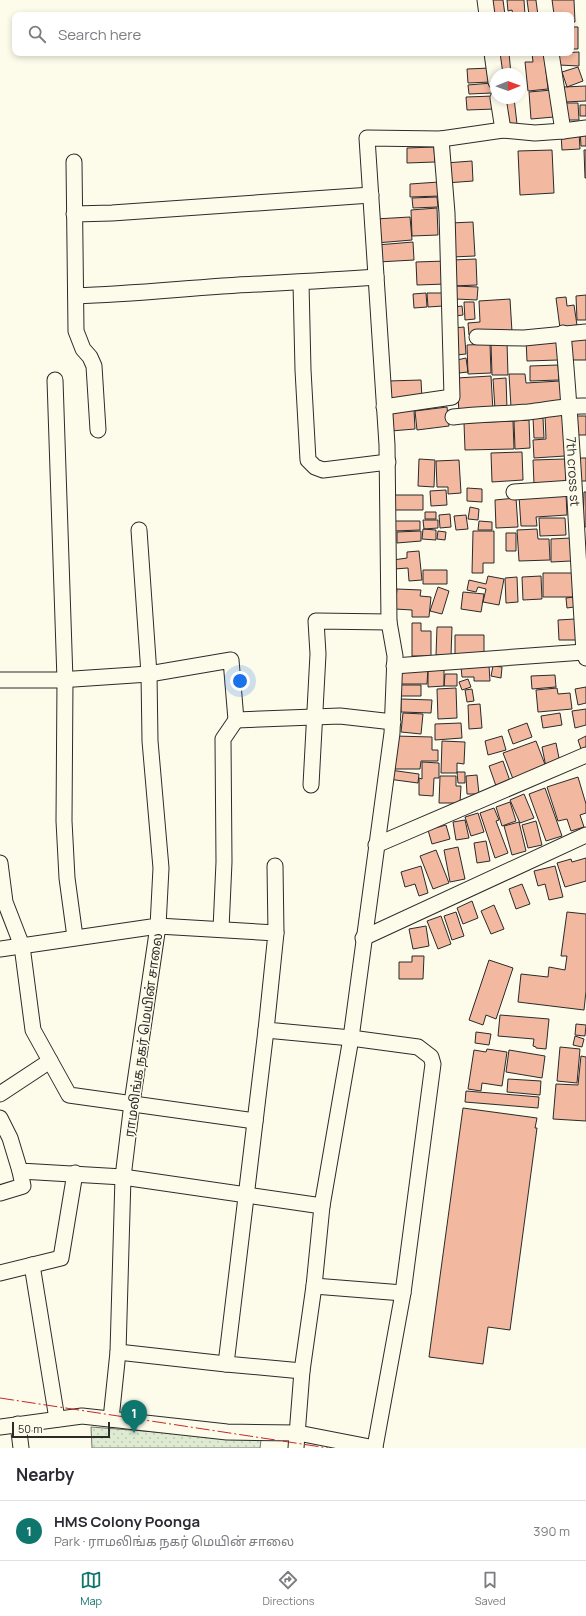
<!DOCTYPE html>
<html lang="en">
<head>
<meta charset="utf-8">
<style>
	:root { --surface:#fff; --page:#f2f2f3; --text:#2b2b33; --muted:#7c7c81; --line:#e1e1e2; --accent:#0f766e }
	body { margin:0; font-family:Manrope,"Noto Sans Tamil",sans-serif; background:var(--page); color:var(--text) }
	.compass { position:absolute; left:490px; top:68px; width:36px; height:36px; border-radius:50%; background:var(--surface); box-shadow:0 2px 6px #0003; rotate:89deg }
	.scale { position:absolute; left:12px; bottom:10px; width:98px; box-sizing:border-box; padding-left:4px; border:2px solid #2b2b2b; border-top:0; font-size:11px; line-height:14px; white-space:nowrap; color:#2b2b2b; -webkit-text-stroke:3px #fdfbea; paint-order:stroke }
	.you { position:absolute; left:240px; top:681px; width:14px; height:14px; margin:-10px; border:3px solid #fff; border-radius:50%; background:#1a73e8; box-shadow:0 0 0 6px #1a73e833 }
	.badge { display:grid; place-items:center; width:26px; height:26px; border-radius:50%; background:var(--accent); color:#fff; font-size:13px; font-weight:700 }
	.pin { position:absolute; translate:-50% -33px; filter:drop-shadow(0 1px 2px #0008) }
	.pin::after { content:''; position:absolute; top:21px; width:14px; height:12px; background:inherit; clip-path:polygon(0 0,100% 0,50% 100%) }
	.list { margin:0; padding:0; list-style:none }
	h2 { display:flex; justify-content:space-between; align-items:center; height:52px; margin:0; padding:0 16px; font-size:17px }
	h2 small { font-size:13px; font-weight:400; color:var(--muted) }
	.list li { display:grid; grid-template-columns:26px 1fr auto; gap:12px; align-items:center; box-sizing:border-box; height:60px; padding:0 16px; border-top:1px solid var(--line) }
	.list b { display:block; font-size:15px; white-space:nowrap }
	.list p { margin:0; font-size:13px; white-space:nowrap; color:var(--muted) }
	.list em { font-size:13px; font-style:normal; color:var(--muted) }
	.icon { flex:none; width:22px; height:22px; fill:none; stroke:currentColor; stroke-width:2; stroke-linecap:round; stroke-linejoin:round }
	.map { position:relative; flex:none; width:586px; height:1448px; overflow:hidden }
	.search { position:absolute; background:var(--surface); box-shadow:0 2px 6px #0003; left:12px; right:12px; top:12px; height:44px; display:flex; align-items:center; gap:10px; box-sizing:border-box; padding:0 14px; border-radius:8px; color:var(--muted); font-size:15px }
	.sheet { height:112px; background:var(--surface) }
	nav { display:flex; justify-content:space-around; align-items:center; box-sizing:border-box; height:56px; border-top:1px solid var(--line); background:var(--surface); font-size:11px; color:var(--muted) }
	nav a { display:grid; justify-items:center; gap:2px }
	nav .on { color:var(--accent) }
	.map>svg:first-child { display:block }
	.park { fill:url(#park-dots); stroke:#74746e }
	.building { fill:#f2b8a0; stroke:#2b2b2b }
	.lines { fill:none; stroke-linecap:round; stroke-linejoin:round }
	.minor-casing { stroke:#2b2b2b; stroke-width:17 }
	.minor { stroke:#fdfbea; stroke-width:15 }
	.power { stroke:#c62828; stroke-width:1; stroke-dasharray:14 3 2 3; stroke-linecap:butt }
	.labels { text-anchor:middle; stroke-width:3; stroke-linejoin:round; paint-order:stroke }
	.street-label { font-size:13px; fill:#2b2b2b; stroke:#fdfbea }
</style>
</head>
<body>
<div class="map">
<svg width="586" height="1448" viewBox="0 0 586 1448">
	<defs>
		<pattern id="park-dots" width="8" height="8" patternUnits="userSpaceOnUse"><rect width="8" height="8" fill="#deebd1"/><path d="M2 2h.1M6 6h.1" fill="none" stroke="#bfcab4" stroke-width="1.8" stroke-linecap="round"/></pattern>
	</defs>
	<rect width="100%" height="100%" fill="#fdfbea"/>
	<path class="park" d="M91,1427l170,13 -1,8h-168z"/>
	<path class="building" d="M490,0h13l2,15h-14z
		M507,0h17l1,15h-12l-1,-5 -4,1z
		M527,0h13l1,15h-12z
		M551,0h23l1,22h-4v-7h-19z
		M571,27h7v22h-7z
		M579,52v14l-20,-1v-12z
		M496,53h13l2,21h-13z
		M532,53h12l4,36 -20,2 -3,-29h8z
		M578,67l5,14 -16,6 -5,-15z
		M490,68l1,14 -23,1 -1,-14z
		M492,83v10l-23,1 -1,-9z
		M586,86v15l-21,1 -1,-15z
		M552,90l2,27 -23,2 -2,-27z
		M494,96l1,13 -28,1 -1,-13z
		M501,98h13l3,26 -13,1z
		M566,103h12l1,17h-12z
		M580,105h6v11h-6z
		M580,129h6v17h-5z
		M579,133l1,16 -18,1 -1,-16z
		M434,147l1,15 -28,1v-15z
		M552,150l2,43 -34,2 -2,-44z
		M584,150h2v28h-1z
		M472,161l1,20 -27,2 -1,-20z
		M439,182l1,14 -30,1v-13z
		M437,197l1,10 -25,1 -1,-10z
		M437,208l1,27 -26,1 -1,-26z
		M410,217l2,23 -36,3 -1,-24z
		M473,222l2,34 -23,1 -2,-34z
		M413,242l1,18 -36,2 -1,-17z
		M476,259l1,26 -24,1 -1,-26z
		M446,261v23l-29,1 -1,-23z
		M456,286l22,1 -1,13 -21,-1z
		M426,293l1,14 -13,1 -1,-14z
		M427,293h15l1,13 -15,1z
		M586,295v25h-9l-1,-24z
		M566,297l1,9 7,-1 3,20 -17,3 -4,-30z
		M510,299l2,33 -43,3 -1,-12 12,-1 -1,-21z
		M464,302h10l1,17 -10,1z
		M462,306l1,9 -8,1 -1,-9z
		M464,327l2,27 -10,1 -2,-27z
		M571,337h15v23h-14z
		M557,338l1,22 -31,1 -1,-22z
		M507,342l1,33h-16l-1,-32z
		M490,344l1,29 -23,1 -1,-29z
		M466,358l2,14 -9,1 -2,-13z
		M558,365l1,15 -29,1v-15z
		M509,374h16l1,9 34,-2 1,23 -50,3z
		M491,376l2,35 -34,2 -2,-35z
		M506,378l1,31h-12l-2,-30z
		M421,380l1,19 -34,2v-20z
		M447,407l2,19 -32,4 -2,-19z
		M414,410l1,19 -24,2 -1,-20z
		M563,413l2,43 -31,2 -1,-18 13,-1 -1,-25z
		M577,416h9v19h-8z
		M533,418h10l1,20h-10z
		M529,420l1,28 -15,1 -1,-28z
		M513,421l1,28 -49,1 -1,-27z
		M522,452l1,28 -31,2 -1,-29z
		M580,458h6v23h-5z
		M419,459l16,1 -1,27 -16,-1z
		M565,459l1,23 -32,2 -1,-24z
		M459,460l2,33 -13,1v-7h-11l-1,-26z
		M467,488l15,1v13l-15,-1z
		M446,490l1,15 -16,1 -1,-15z
		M584,492h2v35l-3,-1z
		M566,494l1,21 -31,2 1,9h-16l-2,-30z
		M394,495h29v15h-29z
		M516,498l2,29 -22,1 -1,-28z
		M470,507l9,2 -1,11 -10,-1z
		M425,512h11v7h-11z
		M450,514l1,13 -11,1 -1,-13z
		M466,515l2,14 -12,1 -2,-14z
		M539,518h26l1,17 -26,1z
		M423,520h15v8l-14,1z
		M394,521h26v9l-26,1z
		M479,521l13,1v8h-14z
		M423,529l13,1v10l-14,-1z
		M537,529l1,10h11l1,21 -31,1 -2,-31z
		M421,531v10l-24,2v-11z
		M438,531l8,1 -1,8 -8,-1z
		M473,531h21v32h-11v10h-11z
		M506,533h10v18h-10z
		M571,538v23l-20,1v-23z
		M419,551l3,29 -13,1 -1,-13 -14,1 -1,-9 14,-2v-6z
		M423,570h24v14h-24z
		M543,573h31v24h-31z
		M488,576l16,3 -5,26 -16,-3 3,-13 -8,-2 -2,5 -9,-2 2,-10 17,4z
		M541,576l1,23 -19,1 -1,-23z
		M517,577l1,25 -12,1 -1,-25z
		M438,587l11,4 -7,23 -12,-3z
		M397,589l24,1 -1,6 11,1 -2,20h-17v-7l-17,-1z
		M463,592l21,2 -3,18 -20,-3z
		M574,597v10l-7,1 -1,-10z
		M575,619l1,21h-17l-1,-20z
		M412,623h9v8h10v25h-19z
		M437,627h15l-1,29 -15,-1z
		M455,635h29v20l-29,-1z
		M489,666l1,15h-16v-4h-12l-1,-10z
		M493,666l9,1 -1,11 -10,-2z
		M400,667l28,1 -1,16h-28z
		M428,668h16v18l-16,1z
		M445,674h12v12h-13z
		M555,675l1,12 -24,2 -1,-13z
		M468,679l3,8 -9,3 -3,-8z
		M400,685h21v11h-21z
		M586,687v16l-8,2 -3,-16z
		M456,688l1,30 -19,1 -1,-30z
		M557,688l1,6 12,-1 2,16 -34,3 -2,-22z
		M472,689l2,12 -7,1 -2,-12z
		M401,699l31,1 -1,13 -30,-1z
		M480,704l2,24 -13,1 -1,-24z
		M586,709v16l-11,3 -3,-17z
		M403,713l20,1 -2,20 -20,-2z
		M560,713l2,12 -19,3 -2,-12z
		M461,723l1,15 -27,2v-16z
		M527,723l5,14 -19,7 -5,-14z
		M395,736l37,1v13h6v11h-17l-1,8h-26z
		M502,736l4,14 -18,5 -3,-14z
		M586,736v11l-5,2 -3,-9z
		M442,741l23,1 -1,22 -7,-1v10h-16z
		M536,741l10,26 -33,12 -10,-26z
		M556,743l4,20 -14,4 -4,-20z
		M503,761l7,20 -14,5 -7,-20z
		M422,762l17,1v15h-5l-1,18 -14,-1v-17l3,1z
		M390,770l29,4 -1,9 -30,-4z
		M457,772h8v11h-7z
		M477,775l2,19h-12l-1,-18z
		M440,776h16v10h5l-1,17h-21z
		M578,777l8,27v9l-6,2 4,12 -13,4 -4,-12 -9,2 -11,-34z
		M545,788l17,48 -16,5 -17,-47z
		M524,794l10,24 -14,5 -10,-23z
		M510,802l6,19 -14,5 -6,-19z
		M494,808l5,12 -3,1 12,32 -13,5 -15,-45z
		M478,813l6,19 -13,4 -6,-19z
		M465,820l4,18 -13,2 -3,-18z
		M536,821l6,24 -14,3 -6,-23z
		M519,822l7,29 -14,4 -8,-29z
		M446,825l4,14 -18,5 -4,-14z
		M486,841l4,20 -13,2 -3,-20z
		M458,847l7,32 -15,3 -6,-32z
		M436,850l13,33 -16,6 -13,-33z
		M586,858v23l-21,6 -8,-24 14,-4 1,3z
		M421,866l7,27 -9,3 -4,-12 -10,3 -4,-15z
		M555,866l8,31 -14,3 -4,-16 -7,2 -4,-15z
		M522,884l8,20 -14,5 -7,-20z
		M472,901l6,17 -15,6 -6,-16z
		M494,905l10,24 -13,5 -10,-23z
		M456,912l8,24 -12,4 -8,-24z
		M567,912l19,2v77l-2,19 -66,-8 3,-28 27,3 1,-10 16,3 2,-14h-6z
		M441,916l10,28 -13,5 -11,-28z
		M426,926l3,20 -16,3 -4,-20z
		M412,956h12l-1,23h-24v-17h13z
		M489,960l24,8 -17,51 -10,-4 -3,10 -14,-5z
		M500,1015l49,4 -3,30 -10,-1v-1l-3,-1 1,-7 -36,-3z
		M576,1024l10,1 -1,11 -10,-1z
		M476,1032l15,2 -2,11 -14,-2z
		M575,1036l9,3 -2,8 -9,-2z
		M560,1047l20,2 -3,34 -20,-2z
		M487,1049l20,3 -5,34 -20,-3 -1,8 -13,-2 6,-39 12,2z
		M509,1050l36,6 -3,22 -36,-6z
		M581,1056l5,1v64l-33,-2 3,-35 22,1z
		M508,1079l33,2 -1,14 -33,-3z
		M466,1091l73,6 -1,11 -73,-6z
		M463,1108l74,10 -2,10h2l-27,202 -22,-3 -5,37 -54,-7z"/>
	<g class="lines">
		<g class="minor-casing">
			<g id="minor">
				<path d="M485,0l2,15"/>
				<path d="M544,0l2,15"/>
				<path d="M492,53l4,29"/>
				<path d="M551,53l12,78 23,-3"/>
				<path d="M498,98l5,32"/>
				<path d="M74,162l2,169 7,18 7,8 4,9 4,64"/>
				<path d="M74,214l38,-1 259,-18"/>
				<path d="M301,283l2,87 5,90 7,7 8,3 65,-8"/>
				<path d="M76,296c61,-2 121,-9 182,-12 39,-2 79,-4 118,-7"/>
				<path id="s1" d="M563,333c10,106 14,213 21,319l2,6"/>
				<path d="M477,337l47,1 62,-6"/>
				<path d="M55,380l10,300 -1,141 3,57 8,59"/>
				<path d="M384,407l68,-10 -5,-184 -6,-74"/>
				<path d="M453,417c25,-3 50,-3 75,-5 19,-2 38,-7 58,-6"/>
				<path d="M514,492l59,-4"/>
				<path d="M394,666l190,-14"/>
				<path d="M0,680h59l90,-6 82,-14 5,60 104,-4 53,6"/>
				<path d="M311,785l7,-131 -2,-33 73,1"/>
				<path d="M376,845l210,-90"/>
				<path d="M0,863l5,39 17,44 11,84 36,65 186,26"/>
				<path d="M275,866l1,67"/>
				<path d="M221,929l3,-67 -1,-123 13,-19"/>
				<path d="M363,938l223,-103"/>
				<path d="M0,949l158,-23 3,-58 -11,-127 -1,-67 -10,-144"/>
				<path d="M266,1030l-40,334 76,7"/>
				<path d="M0,1094l50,-33"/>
				<path d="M0,1118l10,20 10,33 103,6 199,29"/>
				<path d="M0,1193l23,-7 -3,-15"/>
				<path d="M32,1265l25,154"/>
				<path d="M0,1273l61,-15 14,-85"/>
				<path d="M314,1286l89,7"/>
				<path d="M118,1352l108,12"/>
				<path d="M111,1419l7,-67 5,-175 9,-74 26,-177 118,7 -10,97 85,8 67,9 13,10 2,7 -30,229 -28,154"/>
				<path d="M18,1424l3,24"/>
				<path d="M0,1427l82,-11 145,16 71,1 77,15"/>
				<path d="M296,1448l6,-77 12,-85 8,-80 29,-168 41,-305 3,-77 -6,-34 -2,-177 -20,-307 74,1 62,-9 32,3 28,-2"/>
			</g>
		</g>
		<use href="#minor" class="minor"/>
		<path class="power" d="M0,1398l328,50"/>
	</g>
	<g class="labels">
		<g class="street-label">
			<text dy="5" stroke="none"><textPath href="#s1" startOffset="139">7th cross st</textPath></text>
			<text transform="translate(143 1035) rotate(-82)" y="5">ராமலிங்க நகர் மெயின் சாலை</text>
		</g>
	</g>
</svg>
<svg class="compass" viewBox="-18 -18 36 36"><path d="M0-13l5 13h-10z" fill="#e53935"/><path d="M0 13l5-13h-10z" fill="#7c7c81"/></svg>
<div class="scale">50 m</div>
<div class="you"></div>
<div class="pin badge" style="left:134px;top:1433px">1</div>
<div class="search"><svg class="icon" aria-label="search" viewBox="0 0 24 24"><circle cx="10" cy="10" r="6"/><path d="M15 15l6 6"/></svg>Search here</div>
</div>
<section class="sheet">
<h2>Nearby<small></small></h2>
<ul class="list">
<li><span class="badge">1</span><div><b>HMS Colony Poonga</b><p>Park · ராமலிங்க நகர் மெயின் சாலை</p></div><em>390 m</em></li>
</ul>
</section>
<nav>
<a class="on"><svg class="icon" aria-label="map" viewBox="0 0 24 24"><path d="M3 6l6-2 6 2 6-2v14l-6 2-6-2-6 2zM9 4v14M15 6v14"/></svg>Map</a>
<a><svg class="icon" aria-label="directions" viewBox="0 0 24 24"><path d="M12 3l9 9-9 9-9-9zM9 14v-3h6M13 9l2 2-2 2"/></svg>Directions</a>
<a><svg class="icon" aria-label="saved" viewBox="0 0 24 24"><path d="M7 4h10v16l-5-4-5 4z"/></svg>Saved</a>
</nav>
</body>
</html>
